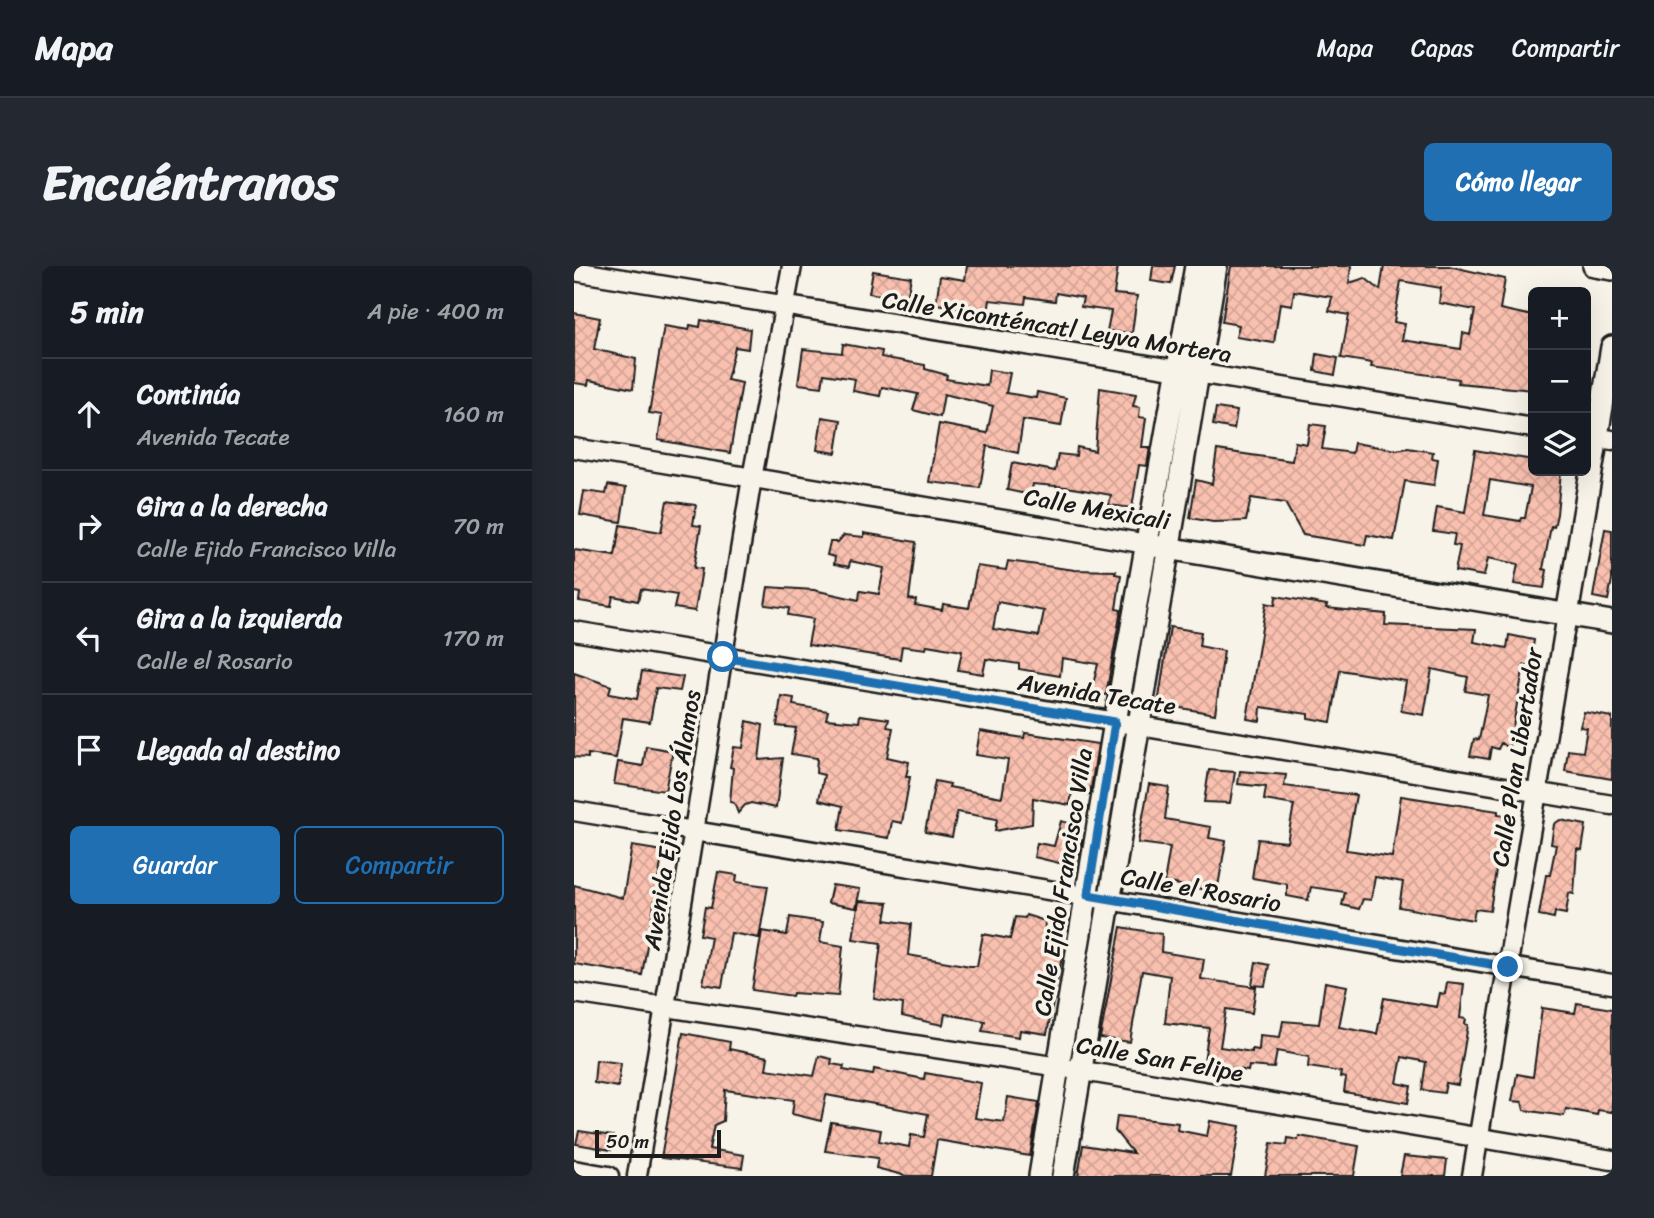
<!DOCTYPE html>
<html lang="es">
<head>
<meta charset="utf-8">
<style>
	:root { --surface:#171b24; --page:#242831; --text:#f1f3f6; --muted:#9ea1a6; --line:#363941; --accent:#1f6fb2 }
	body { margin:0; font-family:Sriracha,sans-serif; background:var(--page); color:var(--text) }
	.controls { position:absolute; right:21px; top:21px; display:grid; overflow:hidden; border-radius:10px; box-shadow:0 7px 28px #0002 }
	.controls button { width:63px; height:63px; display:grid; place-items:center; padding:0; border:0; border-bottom:2px solid var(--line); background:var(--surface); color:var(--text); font:35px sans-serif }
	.scale { position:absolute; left:21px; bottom:18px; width:126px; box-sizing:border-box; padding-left:7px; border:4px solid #1c1c1c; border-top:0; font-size:19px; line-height:24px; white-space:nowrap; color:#1c1c1c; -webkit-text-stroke:5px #f7f3e8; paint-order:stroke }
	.stop { position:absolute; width:21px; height:21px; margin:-16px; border:5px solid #1f6fb2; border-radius:50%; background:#fff }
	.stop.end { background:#1f6fb2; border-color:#fff; box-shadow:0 2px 7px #0008 }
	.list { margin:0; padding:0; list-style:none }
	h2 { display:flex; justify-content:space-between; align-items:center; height:91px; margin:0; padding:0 28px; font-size:30px }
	h2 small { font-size:23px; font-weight:400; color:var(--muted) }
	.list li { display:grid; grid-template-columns:46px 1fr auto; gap:21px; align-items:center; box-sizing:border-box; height:112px; padding:0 28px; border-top:2px solid var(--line) }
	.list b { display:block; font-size:26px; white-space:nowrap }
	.list p { margin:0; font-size:23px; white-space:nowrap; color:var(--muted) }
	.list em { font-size:23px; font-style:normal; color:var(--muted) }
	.actions { display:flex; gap:14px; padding:21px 28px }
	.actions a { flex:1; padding:16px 0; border:2px solid var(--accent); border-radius:10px; text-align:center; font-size:24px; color:var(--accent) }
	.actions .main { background:var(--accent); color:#fff }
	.icon { flex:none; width:38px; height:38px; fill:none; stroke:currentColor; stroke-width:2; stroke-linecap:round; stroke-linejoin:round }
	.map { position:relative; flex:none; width:1038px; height:910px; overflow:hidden; border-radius:10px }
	header { display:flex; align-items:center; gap:42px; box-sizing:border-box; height:98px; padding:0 35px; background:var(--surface); border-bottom:2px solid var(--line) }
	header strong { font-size:33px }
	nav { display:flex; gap:38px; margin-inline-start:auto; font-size:24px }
	.intro { display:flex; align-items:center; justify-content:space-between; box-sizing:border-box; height:168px; padding:0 42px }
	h1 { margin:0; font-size:49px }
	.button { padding:18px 32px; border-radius:10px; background:var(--accent); color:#fff; font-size:24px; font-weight:700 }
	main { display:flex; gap:42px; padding:0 42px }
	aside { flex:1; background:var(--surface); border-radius:10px; box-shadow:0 7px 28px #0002 }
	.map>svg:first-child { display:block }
	.building { fill:url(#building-cross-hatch); stroke:#1c1c1c; stroke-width:2; fill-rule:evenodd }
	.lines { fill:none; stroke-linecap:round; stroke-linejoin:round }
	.minor-casing { stroke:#1c1c1c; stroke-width:23 }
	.tertiary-casing { stroke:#1c1c1c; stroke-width:26 }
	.minor { stroke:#f7f3e8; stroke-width:18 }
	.tertiary { stroke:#f7f3e8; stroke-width:21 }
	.route { stroke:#1f6fb2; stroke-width:9 }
	.labels { text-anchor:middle; stroke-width:7; stroke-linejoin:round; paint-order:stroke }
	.street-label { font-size:24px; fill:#1c1c1c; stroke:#f7f3e8 }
</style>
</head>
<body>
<header>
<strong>Mapa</strong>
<nav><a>Mapa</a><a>Capas</a><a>Compartir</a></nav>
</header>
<div class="intro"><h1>Encuéntranos</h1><a class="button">Cómo llegar</a></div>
<main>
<aside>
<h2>5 min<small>A pie · 400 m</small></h2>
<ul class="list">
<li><svg class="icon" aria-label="ahead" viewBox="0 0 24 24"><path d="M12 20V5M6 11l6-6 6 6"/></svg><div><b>Continúa</b><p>Avenida Tecate</p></div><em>160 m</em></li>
<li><svg class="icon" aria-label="right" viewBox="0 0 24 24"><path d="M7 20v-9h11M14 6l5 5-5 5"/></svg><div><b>Gira a la derecha</b><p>Calle Ejido Francisco Villa</p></div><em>70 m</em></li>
<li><svg class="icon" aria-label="left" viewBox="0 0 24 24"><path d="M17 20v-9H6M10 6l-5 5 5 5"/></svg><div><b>Gira a la izquierda</b><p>Calle el Rosario</p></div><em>170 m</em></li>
<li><svg class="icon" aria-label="arrive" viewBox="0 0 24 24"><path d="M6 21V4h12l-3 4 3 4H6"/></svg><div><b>Llegada al destino</b></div></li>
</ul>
<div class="actions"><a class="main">Guardar</a><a>Compartir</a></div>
</aside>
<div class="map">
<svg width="1038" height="910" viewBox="0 0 1038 910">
	<defs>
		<pattern id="building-cross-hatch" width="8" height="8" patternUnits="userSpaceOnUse" patternTransform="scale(1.75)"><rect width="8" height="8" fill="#f9c0af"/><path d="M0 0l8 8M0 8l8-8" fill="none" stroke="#d5a496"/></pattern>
	</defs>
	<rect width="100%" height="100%" fill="#f7f3e8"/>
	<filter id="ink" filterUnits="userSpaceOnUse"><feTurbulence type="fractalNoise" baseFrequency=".0143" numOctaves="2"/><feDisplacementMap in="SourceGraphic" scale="14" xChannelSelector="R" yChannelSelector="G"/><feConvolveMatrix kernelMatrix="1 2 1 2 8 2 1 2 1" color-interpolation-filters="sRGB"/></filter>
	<g filter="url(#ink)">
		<path class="building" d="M393,0h151l-4,28 23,2 -5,37 -25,-2 4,-20 -30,-4 2,-9 -27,-5 -1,8 -29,-4 -1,7 -35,-4 -2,12 -52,-8 4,-28 25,4z
			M579,0h22l-4,18 -20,-3z
			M657,0h120l-2,17 16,-5 15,12 4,-24h65l56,13 -5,30 33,7v74l-75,-7 1,-4 -88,-12 1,-4 -31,-5 8,-43 -20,-4 3,-14 -38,-6 -2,14 -12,-2 -6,40 -38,-6 3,-12 -17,-3zM827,15l40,7 -2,15 36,7 -5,25 -7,-2 -2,16 -59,-9 3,-16 -11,-2z
			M299,5l38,6 -4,23 -38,-7z
			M0,47l26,5 -6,31 42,10 -3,30 -44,-9 -1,5 -14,-2z
			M127,54l49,9 -2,20 -13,-2 -8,33 15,3 -12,70 -72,-13 4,-25 -13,-2 15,-87 25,4 1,-5 10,2z
			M269,78l39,7 -1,6 44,8v4l22,6 -1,4 41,7 2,-16 21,3 -4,20 30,5 1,-6 29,6 -5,28 -38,-6 -5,33 -31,-7 -7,42 -51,-6 10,-58 48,9 6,-27 -49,-12 -4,23 -27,-7 5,-16 -36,-7 -2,9 -27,-5 2,-12 -31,-5 -2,13 -24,-3 5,-35 39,4z
			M743,88l21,4 -3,17 -20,-4z
			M526,122l36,6 -3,12 7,1 -1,10 7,1 -4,29h8l-3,19 -8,-1 -7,43 -23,-3 2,-10 -44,-8 -34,-3 -2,11 -24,-5 5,-27 43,8 3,-17 18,2 1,-9 18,4z
			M642,142l21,3 -3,18 -21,-4z
			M248,151l19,3 -5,33 -19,-3z
			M736,158l16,2 -4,23 30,4 2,-10 43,7 11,-2 25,4 -1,6 6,1 -4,26 -29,-4 -11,59 -27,-5 -2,10 -62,-10 -18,-32 -34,-5 -5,23 -33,1 -23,-4 6,-38 16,4 5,-34 75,11 3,-19 12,2z
			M901,184l58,10 -2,11h30l-4,43 -3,13 -3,-1 -8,43 4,1 -3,18 -30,-4 4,-20 -30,-6 -4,18 -29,-5 5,-25 -7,-1 2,-11 -22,-3 4,-24 28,5zM916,214l41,7 -6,31h-4l-1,3 -36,-6z
			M34,219l18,3 -5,34 -41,-7 4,-24 22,3z
			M93,235l29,4 -3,20 8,1 -7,42 8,1 -7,42 -21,-3 3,-13 -36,-6 -3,12 -25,-5 -2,10 -32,-5 1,-8 -6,-1v-42l41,6 5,-31 41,7z
			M1031,263l7,1v50l-4,20 -15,-3z
			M290,267l52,9 -7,57 7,1 -1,5 27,5 1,-6 26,4 8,-42 29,4 2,-9 67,9 41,1 -1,3 6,1 -5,34 5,1 -15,85 -15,-2 7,-29 -36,-6 -2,18 -41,-7v-5l-33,-5 -3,15 -25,-4 4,-19 -35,-6 -1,4 -24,-3 -2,13 -92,-14 5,-26 -25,-4 1,-7 -24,-3 3,-18 46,3 45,10 1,-9 19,3 5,-26 -34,-7 -1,6 -15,-3 1,-7 -8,-2 3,-13h8l6,-7 20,2zM424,336l46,9 -5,25 -46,-7z
			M702,330l51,9 -1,3 60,6 -1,11 91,4 -2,13 33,6 2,-13 25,5 -4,26 -6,-1 -15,84 -8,-6 -3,6 -7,-2 -2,12 -19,-3 4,-17 5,1 9,-45 -23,-4 3,-14 -36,-8 -8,46 -23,-4 5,-30 -66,-11 -9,52 -23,-4v-4l-47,-7 -1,14 -13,-2 19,-116 9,2z
			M596,361l31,5 -2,14 25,5 -9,63 -57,-10z
			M68,405l41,6 -3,14 -24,-3 -6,34 -27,-4 -7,40 -28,-4v4l-14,-1v-84l37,13 -2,8 28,5z
			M207,430l13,2 -1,7 35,6 -2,8 33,3 1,-7 29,4 -2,8 6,1 -6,29 22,5 -3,15h4l-8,46 -10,-2 -3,17 -50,-8 4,-24 -24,-6 5,-25 -8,-2 1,-15 -26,-4 5,-26 -19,-2z
			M1010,446l28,5v62l-47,-8 3,-21 15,2 4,-24 -7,-1z
			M173,455l16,4 -4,35 24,-2 -7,50 -25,-5 -6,2 -7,8 -4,-10 -4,-1 3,-34 -3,-1 4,-20 9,1z
			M406,465l44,7 1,-5 73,11 -8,51 -18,-3 -2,13 -37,-7 -1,26 -37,7 2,-12 -40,-7 -5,25 -27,-5 10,-51 15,3 -1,3 53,10 6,-37 -32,-5z
			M72,480l27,5 -8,40 -51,-7 4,-22 25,4z
			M635,504l26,2 -5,31 -26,-1z
			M666,505l46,4 -2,11 72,9 -10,55 8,1 38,6 9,-61 97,15v3l6,1 -14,96 -15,-2 -2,11 -74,-13 4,-25 -28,-5 -4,23 -8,-1 -4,10 -17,-4 3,-13 -34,-5 -3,13 -21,-4v-12l-35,-6 6,-39 29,3 7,-37 -30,-5 2,-13 -28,-3z
			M575,518l20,3 -4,32 46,8 -2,11 17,3 -9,51 -53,-10 6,-35 -32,-4z
			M986,554l26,5 -4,25 -5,-1 -3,45 -5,-1 -3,21 -11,-2 -1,6 -15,-3 7,-40h4l6,-30 -5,-1 3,-20z
			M487,555l14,4 -1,14 8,1 -6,27 -42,-10 3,-14 17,3z
			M58,580l31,5 -21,124 -68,-11v-79l49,13z
			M144,606l19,3 -1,7 32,4 -9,52 -28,-5 -9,54 -19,-3 8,-47 -11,-2 5,-28 6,1z
			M258,619l28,4 -4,19 -28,-5z
			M285,635l29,2 -3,17 26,4 -3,31 62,11h7l6,-32 27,5 5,-22 10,1 1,-3 19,6 -1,17 21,3 -18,93 -27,-4 -1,7 -37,-6 3,-10 -40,-7 -2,11 -15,-3 -26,-6 1,-12 -29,-5 7,-56 -28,-4z
			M216,651l33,5 -3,20 23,4 -5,50 -45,-3 -1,3 -40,-6 10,-59 25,4z
			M547,661l41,7 -1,18 43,7 -3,20 55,8 -4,26 -26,-4 -6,38 32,5v-3l7,1 1,-15 20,2 3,-16 36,3 6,-42 22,4 -8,41 38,7 7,-36 53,9 3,-14 5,1 2,-12 17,2 -4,34 6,1 -1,5 3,1 -10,60 -12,-2 -2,10 -22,-3 4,-28 -24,-5 -5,26 14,3 -3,17 -64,-11 2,-14 -6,-1 1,-5 -33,-5 1,-10 -32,-6 -3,17 -25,-2 -1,5 -16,-3 -1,5 -28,-5 6,-40 -44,-5 5,-47 -28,-5 -12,71 -30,-4z
			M682,696l13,3 -4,21 -13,-1z
			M1003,737l35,6v103l-14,-2 -1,5 -31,-6 -2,7 -40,-6 -2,-8 -10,-1 5,-27 16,3 9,-69 33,5z
			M109,767l47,9 -1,7 39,8 -2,12 48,7 5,-20 13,3 -1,5 13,2 -1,4 30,5 1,-6 50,10 1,-6 56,10 -6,35 29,4 4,-25 31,5 -9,54 -93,-16 -6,36h-24l-31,-8 2,-10 -53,-7 6,-29 50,8 -2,11 30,6 2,-12 13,2 4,-23 -102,-19 -5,26 -29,-7 2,-14 -69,-10 -2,31 -9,4 -5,24 35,6 -2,13 -81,-10z
			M22,794l25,3 -3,24 -24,-4z
			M543,850l61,7 -1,7 30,6 3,-15 30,5 -9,50h-153l5,-31 50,8 -18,-22z
			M5,865l34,5 -2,14 -35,-6z
			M725,870l60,10 -5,30h-89l6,-33 16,2 1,-7 10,2z
			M830,890l43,4 -2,16h-45z"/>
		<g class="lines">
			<g class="minor-casing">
				<path id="minor" d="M0,5l959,157
					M1012,170l26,4
					M0,182l573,96
					M0,365l1038,174
					M0,545l1038,173
					M0,727l485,74 553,93
					M0,904l35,6
					M63,910l115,-698 40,-212
					M898,910l95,-561"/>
			</g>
			<g class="tertiary-casing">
				<path id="tertiary" d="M1020,0l18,3
					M581,280l457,76
					M993,349l45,-268
					M466,910l75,-454 81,-456
					M489,910l153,-910"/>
			</g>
			<use href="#minor" class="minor"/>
			<use href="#tertiary" class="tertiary"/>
		</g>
	</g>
	<g class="lines" filter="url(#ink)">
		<path class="route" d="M149,391l392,65 -27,173 420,72"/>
	</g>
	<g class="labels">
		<g class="street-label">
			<text transform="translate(483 61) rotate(9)" y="8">Calle Xiconténcatl Leyva Mortera</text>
			<text transform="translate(523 243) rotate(10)" y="8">Calle Mexicali</text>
			<text transform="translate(523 428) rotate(9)" y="8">Avenida Tecate</text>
			<text transform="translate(943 491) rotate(-81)" y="8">Calle Plan Libertador</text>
			<text transform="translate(98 554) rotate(-81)" y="8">Avenida Ejido Los Álamos</text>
			<text transform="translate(489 616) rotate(-81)" y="8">Calle Ejido Francisco Villa</text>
			<text transform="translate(627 624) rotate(10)" y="8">Calle el Rosario</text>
			<text transform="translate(586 793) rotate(10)" y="8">Calle San Felipe</text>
		</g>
	</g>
</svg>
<div class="controls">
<button>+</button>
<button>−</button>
<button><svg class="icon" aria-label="layers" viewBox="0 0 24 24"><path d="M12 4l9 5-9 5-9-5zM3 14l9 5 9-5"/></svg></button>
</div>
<div class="scale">50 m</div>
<div class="stop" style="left:149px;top:391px"></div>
<div class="stop end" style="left:934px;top:701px"></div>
</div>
</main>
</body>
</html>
